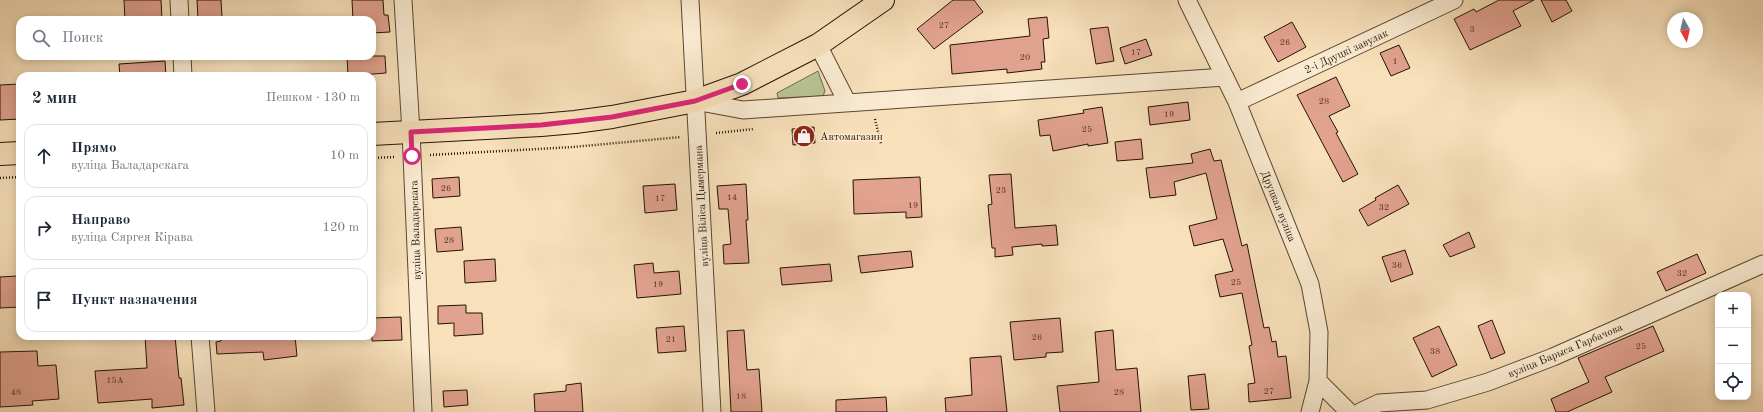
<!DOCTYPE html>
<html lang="ru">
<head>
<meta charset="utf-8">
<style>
	:root { --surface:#fff; --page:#f2f2f3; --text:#1f2937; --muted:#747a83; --line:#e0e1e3 }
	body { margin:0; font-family:"Old Standard TT",serif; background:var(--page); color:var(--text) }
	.controls { position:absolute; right:12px; bottom:12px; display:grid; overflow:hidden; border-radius:8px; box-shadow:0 2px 10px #0003 }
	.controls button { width:36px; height:36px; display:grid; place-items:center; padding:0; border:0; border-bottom:1px solid var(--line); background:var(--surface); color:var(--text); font:20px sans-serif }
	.compass { position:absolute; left:1667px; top:12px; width:36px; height:36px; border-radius:50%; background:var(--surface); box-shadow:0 2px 10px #0003; rotate:172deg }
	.stop { position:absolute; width:12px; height:12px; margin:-9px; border:3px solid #db2777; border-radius:50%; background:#fff }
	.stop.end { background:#db2777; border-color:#fff; box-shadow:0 1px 4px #0008 }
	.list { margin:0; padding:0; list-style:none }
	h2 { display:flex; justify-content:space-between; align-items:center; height:52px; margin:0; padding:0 16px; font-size:17px }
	h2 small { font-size:13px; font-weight:400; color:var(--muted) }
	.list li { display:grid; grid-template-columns:26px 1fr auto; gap:12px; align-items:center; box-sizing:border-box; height:64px; margin:0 8px 8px; padding:0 8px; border:1px solid var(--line); border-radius:12px }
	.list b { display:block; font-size:15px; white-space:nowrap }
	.list p { margin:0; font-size:13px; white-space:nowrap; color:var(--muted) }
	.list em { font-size:13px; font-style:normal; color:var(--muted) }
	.icon { flex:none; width:22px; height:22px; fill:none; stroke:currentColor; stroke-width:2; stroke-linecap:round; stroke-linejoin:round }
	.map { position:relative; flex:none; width:1763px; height:412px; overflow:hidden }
	.search { position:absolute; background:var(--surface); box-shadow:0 2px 10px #0003; left:16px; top:16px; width:360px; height:44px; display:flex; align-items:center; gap:10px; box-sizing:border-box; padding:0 14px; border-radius:12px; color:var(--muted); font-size:15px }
	.panel { position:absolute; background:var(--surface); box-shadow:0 2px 10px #0003; left:16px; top:72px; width:360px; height:268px; border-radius:12px }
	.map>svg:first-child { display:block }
	.green { fill:#b7c394; stroke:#6e6b4c }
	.building { fill:#e1a28f; stroke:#241305 }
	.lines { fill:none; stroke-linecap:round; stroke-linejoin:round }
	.street-casing { stroke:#594632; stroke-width:19 }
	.primary-casing { stroke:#241305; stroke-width:24 }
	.path { stroke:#241305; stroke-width:2.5; stroke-dasharray:1 2; stroke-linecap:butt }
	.street { stroke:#faebd2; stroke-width:17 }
	.primary { stroke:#f7e0ba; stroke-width:22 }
	.route { stroke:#db2777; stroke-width:5 }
	.labels { text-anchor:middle; stroke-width:3; stroke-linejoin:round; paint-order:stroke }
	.number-label { font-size:9px; fill:#533728 }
	.street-label { font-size:11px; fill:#241305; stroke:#faebd2 }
	.poi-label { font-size:11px; fill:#241305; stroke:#faebd2; text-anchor:start }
</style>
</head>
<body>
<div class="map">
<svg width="1763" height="412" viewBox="0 0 1763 412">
	<rect width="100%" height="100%" fill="#f7e0ba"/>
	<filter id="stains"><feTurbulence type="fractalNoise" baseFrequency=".005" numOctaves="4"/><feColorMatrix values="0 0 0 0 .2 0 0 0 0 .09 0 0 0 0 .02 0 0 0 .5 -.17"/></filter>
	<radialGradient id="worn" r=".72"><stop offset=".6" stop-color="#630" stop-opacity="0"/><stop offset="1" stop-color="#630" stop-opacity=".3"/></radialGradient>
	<path class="green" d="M818,71l7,20 -2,5 -45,2 -1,-5z"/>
	<path class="building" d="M124,0h37l1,20h-37z
		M197,0h24l1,17 -24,2z
		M352,0h31l1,15h4l2,17 -18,1v-13h-19z
		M953,0h21l9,12 -49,37 -17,-20z
		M1499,0h35l-21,11 8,15 -51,24 -16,-31 20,-10 2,3z
		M1541,0h25l6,11 -20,11z
		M1047,17l2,21 -6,1 2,23h-4l1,7 -35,4v-4l-55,5 -2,-29 80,-9 -2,-17z
		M1292,22l14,25 -28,15 -14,-25z
		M1108,27l6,34 -18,3 -6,-35z
		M1146,39l6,16 -27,9 -5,-16z
		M1399,45l11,23 -19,8 -11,-23z
		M347,56h38l1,17 -38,3z
		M165,61l1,15h-46l-1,-12z
		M1336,77l14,29 -21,10 9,16 -2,1 22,41 -15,8 -46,-87z
		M20,84v35l-20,1v-35z
		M1188,102l2,18 -40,5 -2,-18z
		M1102,107l6,36 -20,3v-2l-35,7 -3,-16 -10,1 -2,-16 46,-7 -1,-3z
		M814,127l1,16 -22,2 -1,-16z
		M1141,139l2,20 -26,2 -2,-19z
		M1210,149l4,12 7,-1 21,86 5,-2 17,84 5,-1 3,15 4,-1 2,16 8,-1 5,42 -42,4 -1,-18 7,-1 -6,-37 3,-1 -10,-52 -22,4 -5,-22 18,-4 -10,-32 -29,7 -5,-20 28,-7 -11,-46 -32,9 2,13 -26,3 -4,-30 47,-5 -2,-9z
		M1011,174l4,54 41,-3 2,20 -16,1v-2l-30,3 1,8 -18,2v-9h-3l-4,-43 4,-1 -3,-29z
		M459,177l1,19 -27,2 -1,-19z
		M920,177l2,40 -16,1v-6l-52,2 -1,-34z
		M675,184l2,26 -32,3 -2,-27z
		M746,184l2,36h-2l3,43 -25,1 -1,-19 8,-1 -3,-35h-9l-2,-23z
		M1398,185l11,19 -41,22 -9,-16 17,-10 -1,-2z
		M461,227l2,23 -26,2 -2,-23z
		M1469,232l6,15 -25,10 -7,-12z
		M1405,250l8,24 -22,8 -9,-25z
		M911,251l2,16 -52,6 -3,-17z
		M1697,254l9,19 -40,18 -9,-19z
		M495,259l1,22 -31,2 -1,-22z
		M653,263l1,10 25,-2 2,23 -44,4 -3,-33z
		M830,264l2,17 -50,4 -2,-17z
		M17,276l2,31 -19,1v-31z
		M466,305v8h16l1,21 -29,2v-13l-16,1v-18z
		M401,317l1,23 -30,1v-23z
		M1060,318l3,34 -17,1v4l-32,3 -4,-38z
		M1492,320l13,33 -14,6 -13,-33z
		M684,326l2,25 -28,2 -2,-25z
		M1439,326l18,39 -25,12 -19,-39z
		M1653,326l11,25 -59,26 7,15 -45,20h-11l-5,-13 38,-17 -11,-24z
		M744,330l3,40 12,-1 3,43h-31l-4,-81z
		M1113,330l3,40 21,-2 4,44h-81l-3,-26 42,-4 -4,-50z
		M145,336h30l4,42h2l3,27 -32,3v-9l-54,4 -3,-32 52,-3z
		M221,336h15l1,3 58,-3 2,20 -33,4 -1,-8 -46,2 -1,-12 5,-1z
		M37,351l1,15 18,-1 3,34 -27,2 1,4 -33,2v-55z
		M1001,356l6,56h-61l-1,-14 27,-3 -2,-37z
		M1205,374l4,35 -18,1 -3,-34z
		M581,383l2,29h-48l-1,-18 32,-3v-6z
		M467,390l1,15 -24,2 -1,-16z
		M886,397l1,15h-51v-12z"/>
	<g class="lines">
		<g class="street-casing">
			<path id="street" d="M179,0l1,20
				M403,0l8,132 12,280
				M690,0l22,412
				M1187,0l50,102 73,182 9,48 -1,49 -8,31
				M818,45l29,57
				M182,56l1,20
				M695,101l48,9 482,-33
				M1237,102l217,-102
				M200,336l6,76
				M1318,381l31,31
				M1360,412l19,-9 48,-3 61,-18 65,-25 210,-93"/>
		</g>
		<g class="primary-casing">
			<path id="primary" d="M372,134l169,-9 34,-3 37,-5 83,-16 47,-17 76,-39 65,-45
				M0,154l20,-1"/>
		</g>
		<path class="path" d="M875,119l6,25
			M716,133l38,-4
			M430,155l143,-8 108,-10
			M372,158l23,-1
			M0,178l20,-1"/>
		<use href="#street" class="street"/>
		<use href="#primary" class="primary"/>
	</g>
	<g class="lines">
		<path class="route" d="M412,156l-1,-24 130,-7 71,-8 83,-16 47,-17"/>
	</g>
	<defs>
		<g id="shop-disc" transform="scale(1.15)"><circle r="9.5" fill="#8f2418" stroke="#faebd2"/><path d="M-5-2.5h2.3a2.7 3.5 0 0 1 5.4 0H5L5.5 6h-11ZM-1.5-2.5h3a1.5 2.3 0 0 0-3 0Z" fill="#fff"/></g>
	</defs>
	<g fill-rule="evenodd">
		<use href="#shop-disc" x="804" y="136"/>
	</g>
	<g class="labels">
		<g class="number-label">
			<text x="944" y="28">27</text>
			<text x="1472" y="32">3</text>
			<text x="1285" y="45">26</text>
			<text x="1136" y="55">17</text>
			<text x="1025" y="60">20</text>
			<text x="1395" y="64">1</text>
			<text x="1324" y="104">28</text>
			<text x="1169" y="117">19</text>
			<text x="1087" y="132">25</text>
			<text x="446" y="191">26</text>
			<text x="1001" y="193">23</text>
			<text x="732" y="200">14</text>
			<text x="660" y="201">17</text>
			<text x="913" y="208">19</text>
			<text x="1384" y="210">32</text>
			<text x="449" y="243">28</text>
			<text x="1397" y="268">36</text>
			<text x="1682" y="276">32</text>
			<text x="1236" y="285">25</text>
			<text x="658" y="287">19</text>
			<text x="1037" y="340">26</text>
			<text x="671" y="342">21</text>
			<text x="1641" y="349">25</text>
			<text x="1435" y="354">38</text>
			<text x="115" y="383">15А</text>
			<text x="1269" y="394">27</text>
			<text x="16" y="395">48</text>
			<text x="1119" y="395">28</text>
			<text x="741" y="399">18</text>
		</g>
		<g class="street-label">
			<text transform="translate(1346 51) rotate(-25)" y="4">2-і Друцкі завулак</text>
			<text transform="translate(701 206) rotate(-93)" y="4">вуліца Віліса Цымермана</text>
			<text transform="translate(1279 206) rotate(68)" y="4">Друцкая вуліца</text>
			<text transform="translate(415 230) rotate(-92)" y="4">вуліца Валадарскага</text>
			<text transform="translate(1565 350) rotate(-23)" y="4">вуліца Барыса Гарбачова</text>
		</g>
		<g class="poi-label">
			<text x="820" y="140">Автомагазин</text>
		</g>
	</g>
	<rect width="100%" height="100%" filter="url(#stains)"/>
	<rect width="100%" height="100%" fill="url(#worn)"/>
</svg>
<div class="controls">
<button>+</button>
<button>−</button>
<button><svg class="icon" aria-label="locate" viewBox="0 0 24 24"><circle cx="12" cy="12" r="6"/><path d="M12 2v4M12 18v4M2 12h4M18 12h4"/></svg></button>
</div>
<svg class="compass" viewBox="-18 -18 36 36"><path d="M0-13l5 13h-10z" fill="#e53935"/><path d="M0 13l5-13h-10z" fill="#747a83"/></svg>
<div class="stop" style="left:412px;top:156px"></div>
<div class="stop end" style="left:742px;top:84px"></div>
<div class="search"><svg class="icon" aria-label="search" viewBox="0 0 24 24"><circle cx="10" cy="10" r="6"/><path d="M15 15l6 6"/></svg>Поиск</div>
<section class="panel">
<h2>2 мин<small>Пешком · 130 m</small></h2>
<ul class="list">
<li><svg class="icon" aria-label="ahead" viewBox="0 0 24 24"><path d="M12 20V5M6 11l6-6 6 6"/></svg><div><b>Прямо</b><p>вуліца Валадарскага</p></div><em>10 m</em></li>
<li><svg class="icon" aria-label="right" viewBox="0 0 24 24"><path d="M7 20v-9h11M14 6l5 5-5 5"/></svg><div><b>Направо</b><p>вуліца Сяргея Кірава</p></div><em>120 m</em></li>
<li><svg class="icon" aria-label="arrive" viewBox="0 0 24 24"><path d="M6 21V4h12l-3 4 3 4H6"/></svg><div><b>Пункт назначения</b></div></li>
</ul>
</section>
</div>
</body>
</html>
